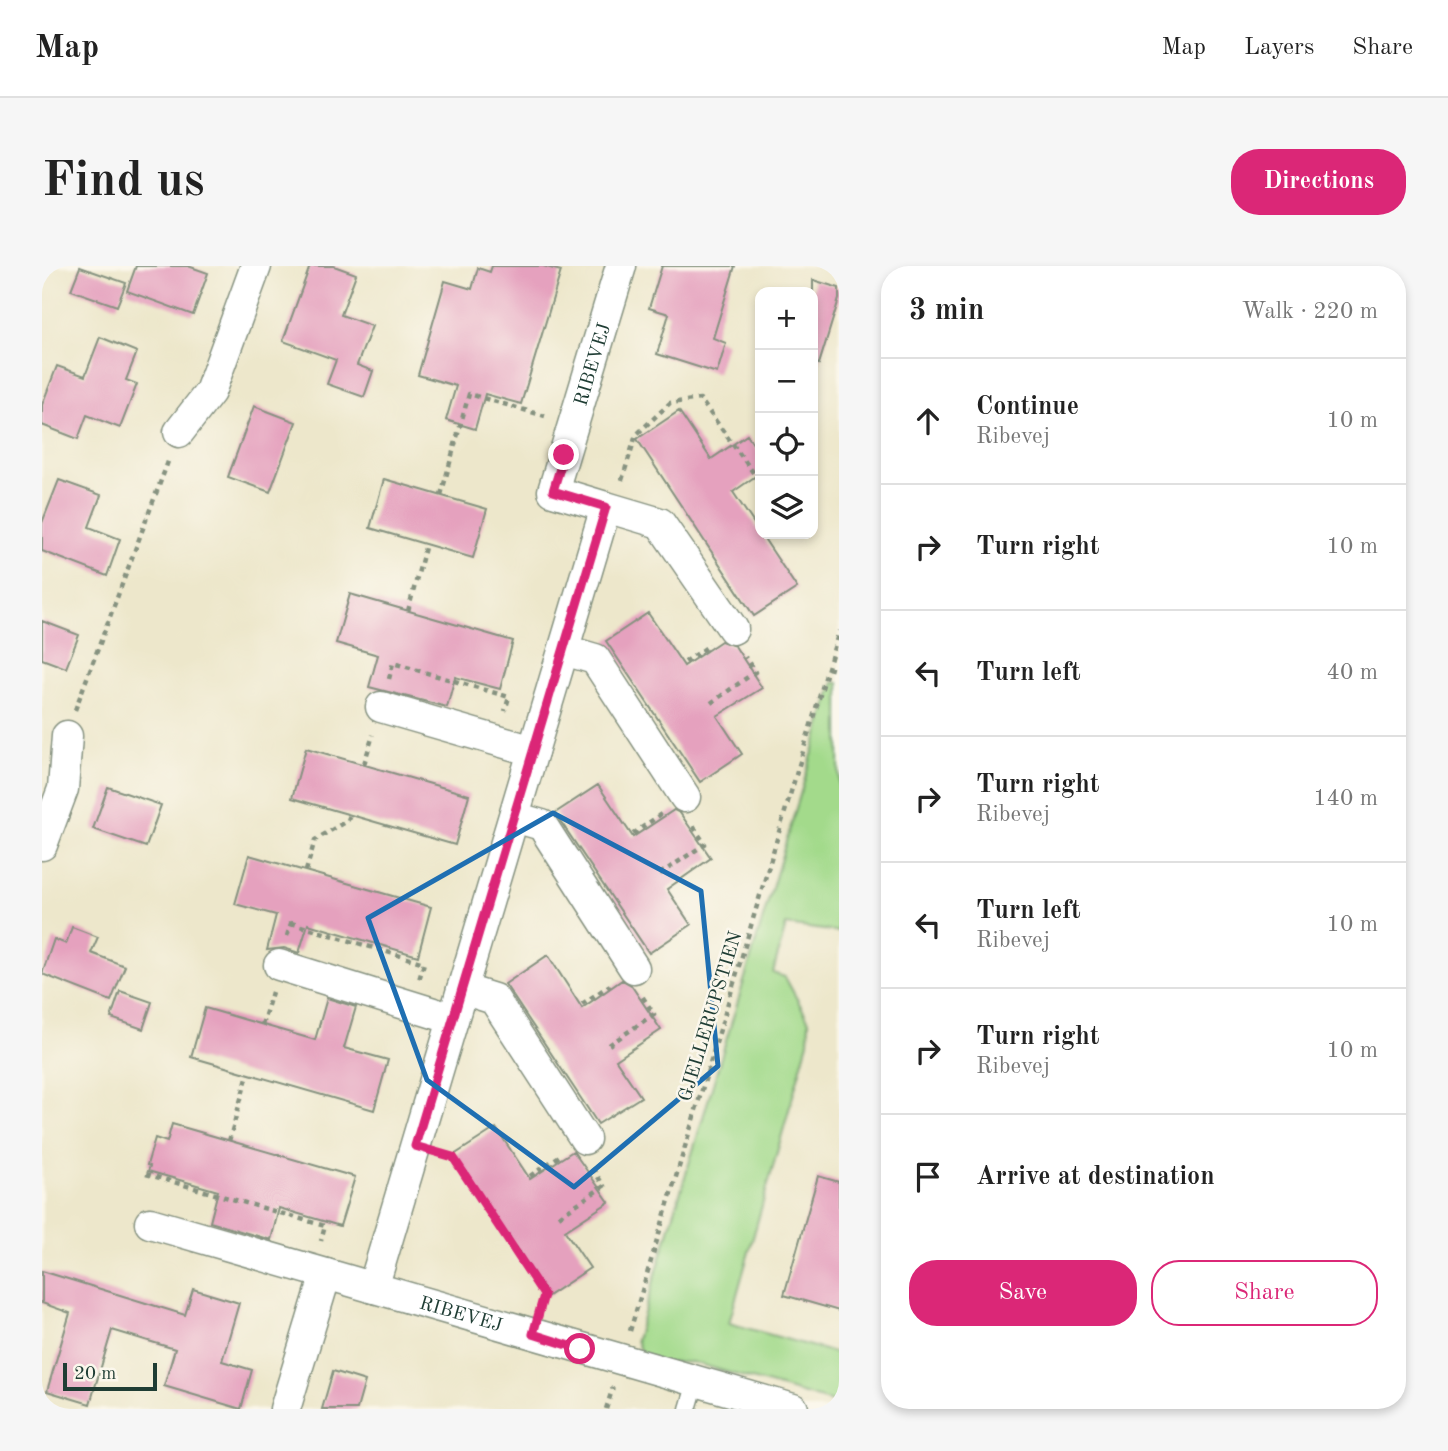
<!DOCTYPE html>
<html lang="en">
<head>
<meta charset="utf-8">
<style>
	:root { --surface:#fff; --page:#f6f6f6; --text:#222; --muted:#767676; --line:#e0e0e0; --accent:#db2777 }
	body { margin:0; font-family:"Old Standard TT",serif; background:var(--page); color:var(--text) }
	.controls { position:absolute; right:21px; top:21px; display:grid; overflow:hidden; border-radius:14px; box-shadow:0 4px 10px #0003 }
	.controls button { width:63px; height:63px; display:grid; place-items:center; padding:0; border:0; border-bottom:2px solid var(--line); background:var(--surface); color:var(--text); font:35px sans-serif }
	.scale { position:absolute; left:21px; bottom:18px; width:94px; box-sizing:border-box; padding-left:7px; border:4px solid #1f3d34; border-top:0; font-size:19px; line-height:24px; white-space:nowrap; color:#1f3d34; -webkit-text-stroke:5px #fbf7ec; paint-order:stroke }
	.stop { position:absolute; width:21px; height:21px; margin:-16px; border:5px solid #db2777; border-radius:50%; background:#fff }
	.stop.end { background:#db2777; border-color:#fff; box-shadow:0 2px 7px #0008 }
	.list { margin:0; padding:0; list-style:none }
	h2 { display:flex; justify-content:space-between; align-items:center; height:91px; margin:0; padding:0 28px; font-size:30px }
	h2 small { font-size:23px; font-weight:400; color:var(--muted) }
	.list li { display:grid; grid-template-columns:46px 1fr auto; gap:21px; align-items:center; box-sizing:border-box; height:126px; padding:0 28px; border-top:2px solid var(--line) }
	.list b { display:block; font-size:26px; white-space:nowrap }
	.list p { margin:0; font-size:23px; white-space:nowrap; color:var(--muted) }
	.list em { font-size:23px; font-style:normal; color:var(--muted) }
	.actions { display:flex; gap:14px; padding:21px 28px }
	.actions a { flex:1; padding:16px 0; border:2px solid var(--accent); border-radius:28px; text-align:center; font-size:24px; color:var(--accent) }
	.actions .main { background:var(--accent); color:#fff }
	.icon { flex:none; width:38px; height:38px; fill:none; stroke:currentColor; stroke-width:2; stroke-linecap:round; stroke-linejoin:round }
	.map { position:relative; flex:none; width:797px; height:1143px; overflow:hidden; border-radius:28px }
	header { display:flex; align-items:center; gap:42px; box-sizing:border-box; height:98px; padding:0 35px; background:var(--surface); border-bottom:2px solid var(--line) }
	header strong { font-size:33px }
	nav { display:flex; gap:38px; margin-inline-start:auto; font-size:24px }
	.intro { display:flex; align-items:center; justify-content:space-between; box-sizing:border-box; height:168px; padding:0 42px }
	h1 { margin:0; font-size:49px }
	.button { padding:18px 32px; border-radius:28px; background:var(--accent); color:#fff; font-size:24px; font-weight:700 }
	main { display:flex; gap:42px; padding:0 42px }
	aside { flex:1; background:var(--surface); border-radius:28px; box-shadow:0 4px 10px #0003 }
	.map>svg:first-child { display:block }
	.green { fill:#a3da8b; stroke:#618c60; stroke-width:2 }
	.building { fill:#e5a1be }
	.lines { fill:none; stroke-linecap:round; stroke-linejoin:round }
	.service-casing { stroke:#869280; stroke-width:19 }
	.minor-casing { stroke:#869280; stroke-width:33 }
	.path { stroke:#869280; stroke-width:4.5; stroke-dasharray:5 5; stroke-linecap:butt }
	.service { stroke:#fff; stroke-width:16 }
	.minor { stroke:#fff; stroke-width:30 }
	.route { stroke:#db2777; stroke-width:9 }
	.marked { fill:none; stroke:#1f6fb2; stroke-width:5; stroke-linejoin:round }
	.labels { text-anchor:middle; stroke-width:5; stroke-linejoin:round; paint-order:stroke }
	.street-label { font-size:19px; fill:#1f3d34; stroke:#fbf7ec }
</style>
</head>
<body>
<header>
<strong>Map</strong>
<nav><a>Map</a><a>Layers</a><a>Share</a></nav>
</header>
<div class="intro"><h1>Find us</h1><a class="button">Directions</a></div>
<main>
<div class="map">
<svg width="797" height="1143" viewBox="0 0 797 1143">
	<rect width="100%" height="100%" fill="#fbf7ec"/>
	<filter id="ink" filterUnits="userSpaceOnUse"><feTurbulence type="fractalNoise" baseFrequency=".0143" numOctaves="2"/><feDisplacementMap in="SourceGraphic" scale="14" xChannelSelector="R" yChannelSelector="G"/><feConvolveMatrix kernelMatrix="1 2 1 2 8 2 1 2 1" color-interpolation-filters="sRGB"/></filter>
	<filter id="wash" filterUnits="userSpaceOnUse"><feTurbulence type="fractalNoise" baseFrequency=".00686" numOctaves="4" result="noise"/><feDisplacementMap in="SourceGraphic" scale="28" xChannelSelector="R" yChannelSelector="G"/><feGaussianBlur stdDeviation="1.57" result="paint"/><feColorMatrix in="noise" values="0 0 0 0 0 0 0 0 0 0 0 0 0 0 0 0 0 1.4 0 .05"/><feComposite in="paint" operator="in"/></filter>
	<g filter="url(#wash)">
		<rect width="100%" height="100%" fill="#ede7cb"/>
		<path class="green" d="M792,416l5,1v249l-53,-7 -13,48 12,4 24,44 -1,21 -79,281 110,31v50l-147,-42 -29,1 -22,-10 -5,-13z"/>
		<g id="blocks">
			<path class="building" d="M94,0h52l20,7 -15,42 -66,-24z
				M268,0h24l22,8 -15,41 31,11 -15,39 16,6 -9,26 -37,-13 9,-24 -53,-19z
				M450,0h51l18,5 -40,133 -36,-10 -10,35 -29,-9 10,-34 -38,-11 27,-94 27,8 6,-21 12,4z
				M620,0h73l-22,72 13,5 -9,30 -60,-19 12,-40 -20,-6z
				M38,1l46,16 -9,23 -46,-16z
				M771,14l26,8v11l-20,65 -6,-1z
				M58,71l37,15 -11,28 11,4 -17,44 -33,-13 -9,24 -36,-14v-20l15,-39 28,10z
				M212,140l42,16 -26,70 -42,-15z
				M637,145l32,48 36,-24 13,19v19l-27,19 64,96 -43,28 -117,-177z
				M342,213l103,30 -14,49 -103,-30z
				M17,214l42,15 -12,32 31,12 -13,37 -65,-25v-28z
				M308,328l163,47 -13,48 -45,-12 -8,30 -78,-20 9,-32 -42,-12z
				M606,347l36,53 37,-25 14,5 27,42 -45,28 25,38 -42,28 -94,-141z
				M0,355l37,14 -13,33 -24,-9z
				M264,482l163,47 -14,50 -163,-47z
				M556,519l35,52 41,-27 6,3 31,45 -44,31 24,36 -42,28 -94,-140z
				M66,521l53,18 -15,42 -53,-18z
				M207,589l182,52 -13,49 -110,-32 -9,29 -15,-5 -17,2 9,-35 -41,-11z
				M30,661l26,10 -7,16 34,13 -14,35 -69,-27 12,-35 12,5z
				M506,689l34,53 40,-28 9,5 30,45 -45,30 25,37 -43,27 -93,-140z
				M78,725l32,11 -9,27 -32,-11z
				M285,732l29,9 -12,41 44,12 -14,50 -183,-53 14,-49 110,32z
				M130,858l183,53 -15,49 -61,-18 -8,32 -61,-18 8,-31 -70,-20 2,-5 -3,-1 8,-27 12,4z
				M454,862l34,51 43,-28 36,51 -44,29 25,37 -42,28 -94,-141z
				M776,910l21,6v129l-55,-16z
				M0,1005l143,44 8,-26 46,14 -17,58 30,9 -11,39 -77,-23 11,-37 -63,-19 -22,74 -43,-13 23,-78 -28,-10z
				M291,1105l32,10 -8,28h-35z"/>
		</g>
	</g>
	<g filter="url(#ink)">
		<use href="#blocks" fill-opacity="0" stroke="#869280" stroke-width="2"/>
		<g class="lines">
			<g class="service-casing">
				<path id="service" d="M646,1143l8,-27"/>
			</g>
			<g class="minor-casing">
				<g id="minor">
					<path d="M137,166l31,-40 46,-126"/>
					<path d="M564,241l54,16 73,106"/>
					<path d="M522,384l31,9 90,138"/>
					<path d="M339,441l152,44"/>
					<path d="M472,551l28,8 92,143"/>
					<path d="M0,579l21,-56 4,-53"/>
					<path d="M237,699l174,54"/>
					<path d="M420,723l32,10 91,140"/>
					<path id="s1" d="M108,957l643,186"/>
					<path id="s2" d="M331,1022l233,-781 -53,-16 68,-225"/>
					<path d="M243,1143l41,-135"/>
				</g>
			</g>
			<path class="path" d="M580,214l14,-45 34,-32 30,-4 60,83
				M399,229l28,-101 76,22
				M366,345l18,-67
				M643,396l25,-17
				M786,402l11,3
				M347,413l4,-16 116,34 -4,14
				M669,437l44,-31 -10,-15
				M33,444l94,-251
				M322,498l9,-29
				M591,568l28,-20
				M264,605l9,-31 33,-20 2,-5
				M618,608l45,-30 -12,-18
				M249,657l133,40 -5,17
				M245,670l5,-16
				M540,738l28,-19
				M220,759l10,-33
				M567,779l45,-31 -12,-18
				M187,875l19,-67
				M401,888l10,3 91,138 -3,11
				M104,908l179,52 -4,15
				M488,910l31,-21
				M517,950l45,-30 -12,-18
				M588,1065l209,-700
				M564,1143l7,-22"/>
			<use href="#service" class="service"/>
			<use href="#minor" class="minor"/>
		</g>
	</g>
	<g class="lines" filter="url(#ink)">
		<path class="route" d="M522,189l-11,36 53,16 -191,639 38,11 91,138 -11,39 47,15"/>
	</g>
	<path class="marked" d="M511,547l148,78 17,175 -144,121 -147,-107 -59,-162z"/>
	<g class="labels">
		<g class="street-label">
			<text dy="7" stroke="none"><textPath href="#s2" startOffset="1003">RIBEVEJ</textPath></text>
			<text transform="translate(667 750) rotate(-73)" y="7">GJELLERUPSTIEN</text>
			<text dy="7" stroke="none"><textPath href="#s1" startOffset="324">RIBEVEJ</textPath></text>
		</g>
	</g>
</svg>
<div class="controls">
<button>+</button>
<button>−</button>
<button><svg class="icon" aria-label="locate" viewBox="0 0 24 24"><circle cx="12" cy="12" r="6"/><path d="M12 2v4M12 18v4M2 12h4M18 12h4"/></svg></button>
<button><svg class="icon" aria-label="layers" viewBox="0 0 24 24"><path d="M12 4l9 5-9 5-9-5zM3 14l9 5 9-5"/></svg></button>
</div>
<div class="scale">20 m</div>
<div class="stop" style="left:538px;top:1083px"></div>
<div class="stop end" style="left:522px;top:189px"></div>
</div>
<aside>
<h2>3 min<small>Walk · 220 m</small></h2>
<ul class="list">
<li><svg class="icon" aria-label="ahead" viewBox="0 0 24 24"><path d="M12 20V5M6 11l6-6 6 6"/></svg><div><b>Continue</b><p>Ribevej</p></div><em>10 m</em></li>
<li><svg class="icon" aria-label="right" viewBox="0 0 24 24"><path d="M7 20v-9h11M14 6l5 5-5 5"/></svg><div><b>Turn right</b></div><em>10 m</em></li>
<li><svg class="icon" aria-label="left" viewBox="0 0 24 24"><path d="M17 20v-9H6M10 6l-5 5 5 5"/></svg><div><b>Turn left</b></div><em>40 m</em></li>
<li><svg class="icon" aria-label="right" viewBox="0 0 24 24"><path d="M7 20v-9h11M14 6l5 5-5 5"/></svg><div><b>Turn right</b><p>Ribevej</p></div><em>140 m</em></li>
<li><svg class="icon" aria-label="left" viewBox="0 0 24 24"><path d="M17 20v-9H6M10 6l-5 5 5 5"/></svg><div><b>Turn left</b><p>Ribevej</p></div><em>10 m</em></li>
<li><svg class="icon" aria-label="right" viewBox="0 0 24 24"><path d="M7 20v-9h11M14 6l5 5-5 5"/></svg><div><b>Turn right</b><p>Ribevej</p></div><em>10 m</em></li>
<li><svg class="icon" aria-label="arrive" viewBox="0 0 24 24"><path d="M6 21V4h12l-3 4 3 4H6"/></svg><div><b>Arrive at destination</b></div></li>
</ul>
<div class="actions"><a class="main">Save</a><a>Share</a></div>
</aside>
</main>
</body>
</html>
